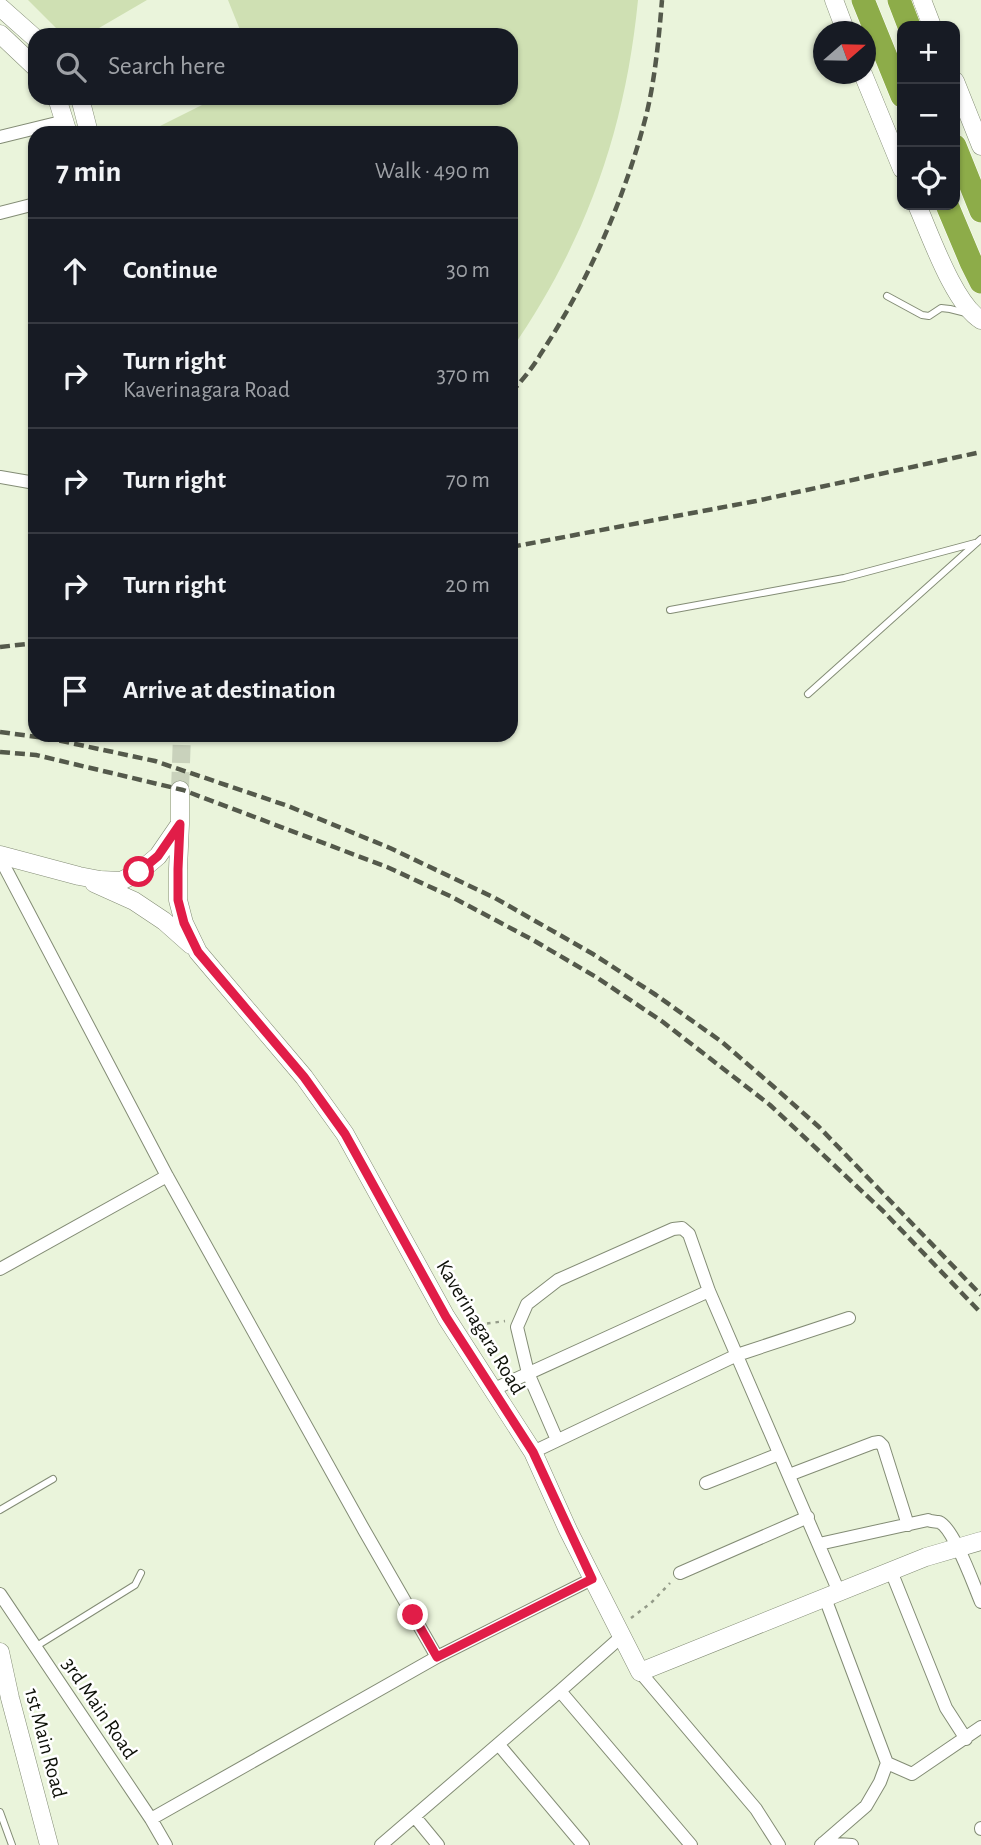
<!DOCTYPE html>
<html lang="en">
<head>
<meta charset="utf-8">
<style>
	:root { --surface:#171b24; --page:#242831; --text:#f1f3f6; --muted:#9ea1a6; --line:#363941 }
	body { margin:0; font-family:"Alegreya Sans",sans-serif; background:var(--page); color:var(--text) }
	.controls { position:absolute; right:21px; top:21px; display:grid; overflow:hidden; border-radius:14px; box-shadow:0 2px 5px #0004 }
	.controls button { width:63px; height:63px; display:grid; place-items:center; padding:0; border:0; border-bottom:2px solid var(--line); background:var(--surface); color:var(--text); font:35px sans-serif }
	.compass { position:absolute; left:813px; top:21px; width:63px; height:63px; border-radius:50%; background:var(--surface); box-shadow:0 2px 5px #0004; rotate:70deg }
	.stop { position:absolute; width:21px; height:21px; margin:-16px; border:5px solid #e11d48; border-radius:50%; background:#fff }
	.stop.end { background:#e11d48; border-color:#fff; box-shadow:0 2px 7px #0008 }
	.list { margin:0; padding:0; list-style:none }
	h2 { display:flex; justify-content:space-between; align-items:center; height:91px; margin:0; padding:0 28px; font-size:30px }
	h2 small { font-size:23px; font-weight:400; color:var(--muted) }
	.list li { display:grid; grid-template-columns:46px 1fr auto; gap:21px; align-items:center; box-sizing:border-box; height:105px; padding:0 28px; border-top:2px solid var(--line) }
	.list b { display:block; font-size:26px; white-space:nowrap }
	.list p { margin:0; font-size:23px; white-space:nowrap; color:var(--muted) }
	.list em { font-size:23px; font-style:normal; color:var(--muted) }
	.icon { flex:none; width:38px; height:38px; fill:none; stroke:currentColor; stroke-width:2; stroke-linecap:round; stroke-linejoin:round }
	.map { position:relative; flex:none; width:981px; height:1845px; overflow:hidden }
	.search { position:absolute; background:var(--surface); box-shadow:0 2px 5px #0004; left:28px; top:28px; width:490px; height:77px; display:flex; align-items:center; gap:18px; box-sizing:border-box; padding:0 24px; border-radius:21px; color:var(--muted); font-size:26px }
	.panel { position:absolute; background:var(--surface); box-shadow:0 2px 5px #0004; left:28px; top:126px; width:490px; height:616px; border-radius:21px }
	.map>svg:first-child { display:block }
	.green { fill:#cfe0b3 }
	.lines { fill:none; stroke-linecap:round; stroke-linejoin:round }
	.secondary-tunnel { stroke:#c9d2bc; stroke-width:18; stroke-dasharray:18 9; stroke-linecap:butt }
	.lane-casing { stroke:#838c75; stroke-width:8 }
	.street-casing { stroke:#838c75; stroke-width:14 }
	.secondary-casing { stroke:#838c75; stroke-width:19 }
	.highway-casing { stroke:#fff; stroke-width:24 }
	.path { stroke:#949b89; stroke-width:2.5; stroke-dasharray:3.5 5; stroke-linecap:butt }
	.lane { stroke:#fff; stroke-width:6 }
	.street { stroke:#fff; stroke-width:12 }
	.secondary { stroke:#fff; stroke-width:18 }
	.highway { stroke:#8dac49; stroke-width:23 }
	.rail { stroke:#54594b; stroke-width:4.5; stroke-dasharray:10 5; stroke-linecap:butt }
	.route { stroke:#e11d48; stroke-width:9 }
	.labels { text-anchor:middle; stroke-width:5; stroke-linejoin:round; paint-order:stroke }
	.street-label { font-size:21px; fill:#0e1109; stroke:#fff }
</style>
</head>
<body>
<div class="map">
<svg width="981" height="1845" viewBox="0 0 981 1845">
	<rect width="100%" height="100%" fill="#eaf4db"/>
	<path class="green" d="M28,0h119l-60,35h-24z
		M228,0h410c-13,132 -52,241 -127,350v-217h-365l70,-35h295v-63h-269z"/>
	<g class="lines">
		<path class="secondary-tunnel" d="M180,790l2,-55"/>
		<g class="lane-casing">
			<path id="lane" d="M887,296l35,19 7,1 12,-8 9,1 16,4
				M670,610l174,-32 131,-35
				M808,694l173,-155
				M0,1510l53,-31
				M35,1647l100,-62 6,-12
				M0,1812l12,33"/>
		</g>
		<g class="street-casing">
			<path id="street" d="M0,137l65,-16
				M0,213l35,-9
				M0,477l35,6
				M0,858l167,318 197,354 73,127
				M0,1269l167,-93
				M492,1390l217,-99
				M557,1440l-29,-67 -11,-46 10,-23 31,-24 115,-51 9,-1 7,6 20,57 130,301
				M533,1452l204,-97 112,-37
				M789,1475l84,-32 6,-1 4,4 25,79
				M706,1483l73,-29
				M819,1544l109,-24c1,1 10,2 11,2 15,6 35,64 42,80
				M891,1571l55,137 20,31
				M680,1573l128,-56
				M0,1594l151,225 15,26
				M640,1672l116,137 23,36
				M560,1691l131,154
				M499,1745l84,100
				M887,1763l25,11 69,-47
				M415,1817l23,28
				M151,1819l286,-162 155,-78
				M981,1828v1
				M823,1843l29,2
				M381,1845l179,-154 61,-54
				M821,1845l45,-39 14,-24 7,-19 -62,-165"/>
		</g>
		<g class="secondary-casing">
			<path id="secondary" d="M834,0l12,32
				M922,0l10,26
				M0,7l35,31
				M0,34l35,33
				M863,74l39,95
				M955,81l26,65
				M57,98l11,35
				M80,98l9,35
				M917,205c13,29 37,99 64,115
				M180,824l-2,45v31l6,23 14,29 106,125 41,57 101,183 87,135 35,78 72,142 286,-115 55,-16
				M0,855l79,21 21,4 21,1 18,-9 19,-16 22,-32v-34
				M94,883l40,18 30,20 27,24
				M0,1652l10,46 39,147"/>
		</g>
		<g class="highway-casing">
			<path id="highway" d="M863,0l39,96
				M899,0l10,26
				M955,146l26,65
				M947,205l24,57 10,20"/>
		</g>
		<path class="path" d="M471,1329l13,-5 21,-3
			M631,1618l20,-15 19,-20"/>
		<use href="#lane" class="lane"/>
		<use href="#street" class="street"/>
		<use href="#secondary" class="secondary"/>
		<use href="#highway" class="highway"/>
		<path class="rail" d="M511,393c10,-12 21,-24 29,-38 48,-73 84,-154 106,-239 9,-36 13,-79 16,-116
			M511,547l245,-46 225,-49
			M0,647l35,-4
			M0,732l52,7 103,22 133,45 102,42 105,50 98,56 63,41 66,47 52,45 45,40 162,168
			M0,752l36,3 147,35 204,77 63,29 83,44 63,37 67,45 107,83 113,106 98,102"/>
	</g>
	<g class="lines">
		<path class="route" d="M139,872l19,-16 22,-32 -2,45v31l6,23 14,29 106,125 41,57 101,183 87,135 59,127 -155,78 -24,-42"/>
	</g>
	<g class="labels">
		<g class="street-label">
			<text transform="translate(481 1327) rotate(59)" y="7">Kaverinagara Road</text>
			<text transform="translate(100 1708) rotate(56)" y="7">3rd Main Road</text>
			<text transform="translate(46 1743) rotate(75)" y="7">1st Main Road</text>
		</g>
	</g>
</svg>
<div class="controls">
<button>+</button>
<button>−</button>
<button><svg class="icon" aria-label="locate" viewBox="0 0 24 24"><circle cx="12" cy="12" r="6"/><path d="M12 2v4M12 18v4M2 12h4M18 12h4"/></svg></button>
</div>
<svg class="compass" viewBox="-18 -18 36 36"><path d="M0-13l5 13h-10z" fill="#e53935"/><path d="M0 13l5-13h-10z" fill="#9ea1a6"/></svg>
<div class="stop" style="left:139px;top:872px"></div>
<div class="stop end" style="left:413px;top:1615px"></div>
<div class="search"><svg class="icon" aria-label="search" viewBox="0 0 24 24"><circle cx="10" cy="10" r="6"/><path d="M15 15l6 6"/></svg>Search here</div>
<section class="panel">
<h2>7 min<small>Walk · 490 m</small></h2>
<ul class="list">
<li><svg class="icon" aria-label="ahead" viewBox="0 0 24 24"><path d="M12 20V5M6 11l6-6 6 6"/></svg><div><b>Continue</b></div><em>30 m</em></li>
<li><svg class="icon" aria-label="right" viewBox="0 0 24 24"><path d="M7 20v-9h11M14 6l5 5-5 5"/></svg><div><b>Turn right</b><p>Kaverinagara Road</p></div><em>370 m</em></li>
<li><svg class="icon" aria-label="right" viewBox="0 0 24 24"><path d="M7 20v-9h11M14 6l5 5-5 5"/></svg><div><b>Turn right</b></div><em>70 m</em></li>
<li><svg class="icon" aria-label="right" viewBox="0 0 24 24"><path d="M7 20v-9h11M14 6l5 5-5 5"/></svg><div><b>Turn right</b></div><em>20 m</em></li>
<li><svg class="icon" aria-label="arrive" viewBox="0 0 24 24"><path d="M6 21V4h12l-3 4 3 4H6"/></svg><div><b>Arrive at destination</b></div></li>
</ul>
</section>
</div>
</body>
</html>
